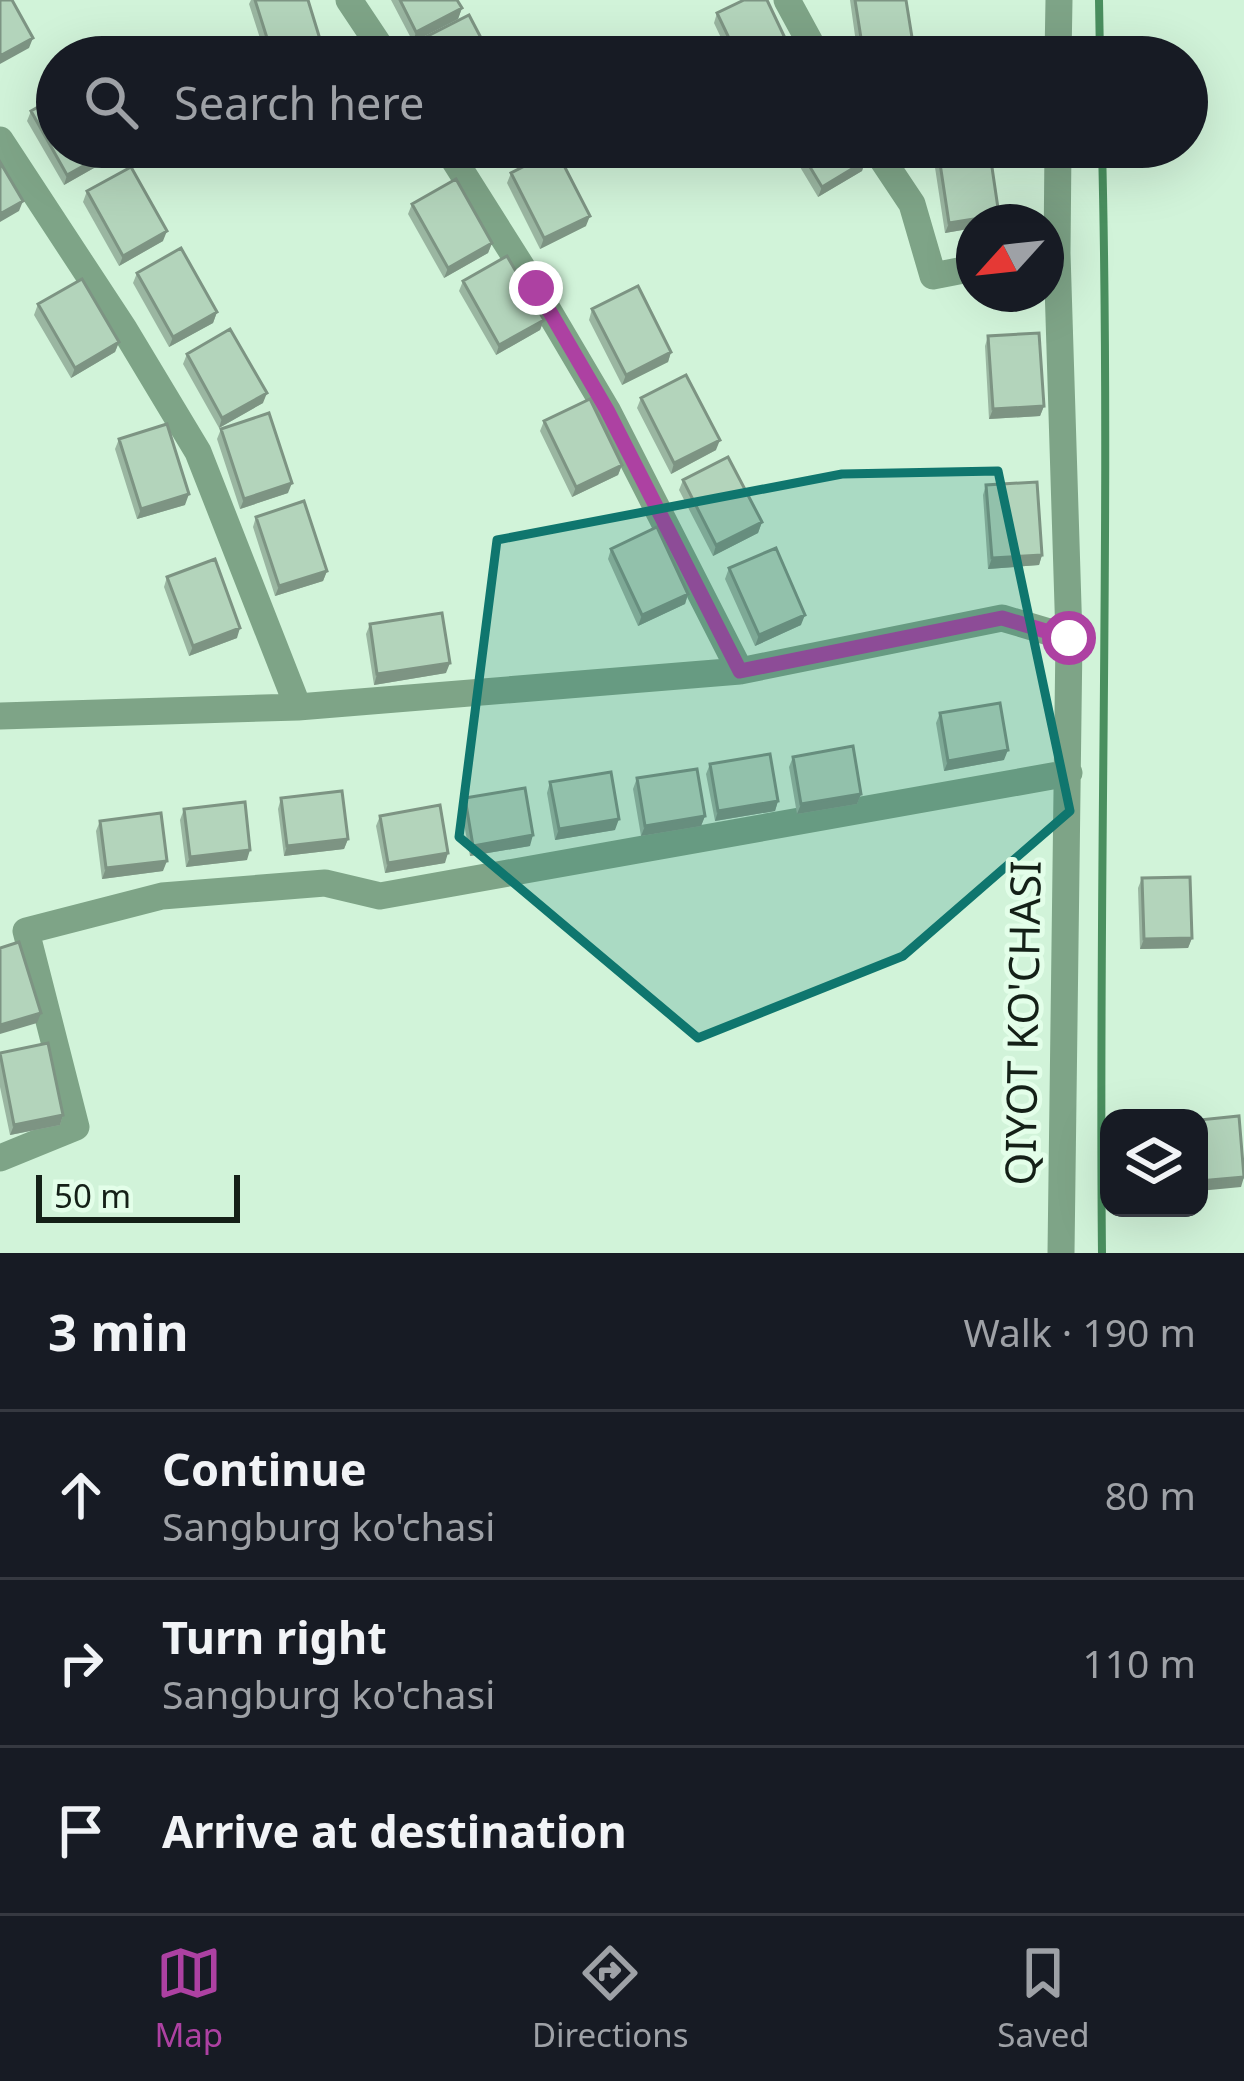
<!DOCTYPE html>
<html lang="en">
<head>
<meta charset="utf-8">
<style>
	:root { --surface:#171b24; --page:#20242c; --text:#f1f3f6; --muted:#9ea1a6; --line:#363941; --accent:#ad41a2 }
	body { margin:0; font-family:"Noto Sans",sans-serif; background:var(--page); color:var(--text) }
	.controls { position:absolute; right:36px; bottom:36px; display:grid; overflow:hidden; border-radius:24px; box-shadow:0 12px 48px #0002 }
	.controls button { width:108px; height:108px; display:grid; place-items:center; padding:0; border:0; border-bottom:3px solid var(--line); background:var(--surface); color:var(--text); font:60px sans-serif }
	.compass { position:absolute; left:956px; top:204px; width:108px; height:108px; border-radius:50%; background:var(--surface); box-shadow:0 12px 48px #0002; rotate:243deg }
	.scale { position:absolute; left:36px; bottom:30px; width:204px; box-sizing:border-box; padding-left:12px; border:6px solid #142017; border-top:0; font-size:33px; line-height:42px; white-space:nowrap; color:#142017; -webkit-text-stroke:9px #e3fee9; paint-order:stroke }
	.stop { position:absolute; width:36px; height:36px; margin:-27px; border:9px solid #ad41a2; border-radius:50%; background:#fff }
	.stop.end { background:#ad41a2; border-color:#fff; box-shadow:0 3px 12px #0008 }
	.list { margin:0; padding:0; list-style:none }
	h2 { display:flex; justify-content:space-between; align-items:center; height:156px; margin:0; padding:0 48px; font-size:51px }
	h2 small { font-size:39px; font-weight:400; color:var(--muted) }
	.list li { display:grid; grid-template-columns:78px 1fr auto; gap:36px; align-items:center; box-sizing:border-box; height:168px; padding:0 48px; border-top:3px solid var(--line) }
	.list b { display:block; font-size:45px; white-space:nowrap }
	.list p { margin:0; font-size:39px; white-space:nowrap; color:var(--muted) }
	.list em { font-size:39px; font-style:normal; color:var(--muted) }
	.icon { flex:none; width:66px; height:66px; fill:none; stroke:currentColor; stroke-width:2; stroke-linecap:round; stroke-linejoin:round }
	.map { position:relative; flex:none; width:1244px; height:1253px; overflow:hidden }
	.search { position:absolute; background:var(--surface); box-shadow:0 12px 48px #0002; left:36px; right:36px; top:36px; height:132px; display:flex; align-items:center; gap:30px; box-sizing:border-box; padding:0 42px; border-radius:66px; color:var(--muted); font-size:45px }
	.sheet { height:660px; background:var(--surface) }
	nav { display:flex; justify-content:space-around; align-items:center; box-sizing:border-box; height:168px; border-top:3px solid var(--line); background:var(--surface); font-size:33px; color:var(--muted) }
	nav a { display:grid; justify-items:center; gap:6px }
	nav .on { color:var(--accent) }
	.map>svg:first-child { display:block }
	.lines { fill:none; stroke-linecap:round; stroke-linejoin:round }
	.stream { stroke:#4a8f5f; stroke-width:8 }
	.street { stroke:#7ea487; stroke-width:27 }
	.wall { fill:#9ab6a1 }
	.shaded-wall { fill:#7d9483 }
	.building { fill:#b3d4bb; stroke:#7d9483; stroke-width:3 }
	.route { stroke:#ad41a2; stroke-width:15 }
	.marked { fill:#0f766e; fill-opacity:0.2; stroke:#0f766e; stroke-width:9; stroke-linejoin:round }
	.labels { text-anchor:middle; stroke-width:10; stroke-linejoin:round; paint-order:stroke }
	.street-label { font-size:42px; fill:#142017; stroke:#e3fee9 }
</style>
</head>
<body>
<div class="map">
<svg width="1244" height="1253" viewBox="0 0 1244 1253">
	<rect width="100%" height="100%" fill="#d1f3d9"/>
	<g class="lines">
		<path class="stream" d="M1099,0l1,57
			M1102,147c9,369 -4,737 0,1106"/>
		<path class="street" d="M349,0l38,57
			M787,0l31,57
			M1058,57l1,-57
			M0,140l124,189 74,123 100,255
			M446,147l89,141 72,122 133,261
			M874,147l38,57 21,72 41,-8
			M1058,147l-1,106 12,385 -8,615
			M0,716l298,-9 442,-36 262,-53 67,20
			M0,1158l76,-31 -50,-196 136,-35 163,-13 55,13 689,-123"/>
	</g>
	<path class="wall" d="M251,0h57l12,57h-54l-17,-53z
		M391,0h66l5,8 -4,11 -45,23z
		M850,0h56l8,57h-56z
		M717,13l77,44h-64l-16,-34z
		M424,38l67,19h-66l-5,-9z
		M31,111l81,39 -4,10 -44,25 -37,-64z
		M788,147h69l8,14 -3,10 -44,26z
		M938,150l36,72v6l-29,5 -11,-72z
		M511,173l75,53 -46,23 -33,-66z
		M87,191l76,50 -44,25 -36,-64z
		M412,204l80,39 -4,10 -44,25 -36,-64z
		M137,273l80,39 -4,11 -44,24 -36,-64z
		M463,281l81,39 -4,10 -44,25 -37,-64z
		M38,304l81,38 -4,10 -44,26 -37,-63z
		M592,309l79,43 -3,10 -46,23 -33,-65z
		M988,336l56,70 -4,10 -51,3 -4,-73z
		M187,354l76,49 -44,25 -36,-64z
		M641,398l75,52 -45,24 -34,-66z
		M544,421l78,44 -4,10 -46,22 -32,-66z
		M221,429l67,64 -48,16 -23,-70z
		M119,439l66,66 -48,14 -22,-70z
		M683,480l79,42 -4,11 -45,23 -34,-66z
		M986,485l56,70 -3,10 -51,4 -5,-74z
		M256,517l71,54 -4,10 -48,15 -22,-69z
		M611,549l77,45 -3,10 -47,22 -30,-67z
		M729,568l72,57 -46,21 -30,-67z
		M167,577l70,61 -48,18 -25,-69z
		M370,624l76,49 -72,12 -8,-51z
		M940,713l64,47 -60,11 -8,-48z
		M793,757l68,37 -4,10 -60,10 -8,-47z
		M710,764l68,37 -3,10 -60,10 -9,-47z
		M637,778l68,38 -4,10 -60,10 -8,-47z
		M550,782l65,48 -60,10 -8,-47z
		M281,798l67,41 -4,10 -60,7 -6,-47z
		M465,798l65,48 -60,10 -9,-48z
		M184,809l63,51 -61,7 -6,-47z
		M380,816l65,47 -60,10 -9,-47z
		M100,821l63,50 -61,8 -6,-48z
		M1142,878l50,60 -4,10 -48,1 -2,-61z
		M0,1053l63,62 -3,10 -50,10 -10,-48z"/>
	<path class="shaded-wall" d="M462,8l-4,11 -45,23 3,-10z
		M33,38l-4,10 -29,16v-8z
		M323,49l-3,8h-23z
		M897,147h36l-38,6z
		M112,150l-4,10 -44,25 3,-10z
		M865,161l-3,10 -44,26 4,-10z
		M23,201l-4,10 -19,11v-8z
		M999,215l-2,7h-23v6l-29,5 4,-10z
		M590,216l-4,10 -46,23 4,-11z
		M167,231l-4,10 -44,25 4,-10z
		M492,243l-4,10 -44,25 4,-10z
		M217,312l-4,11 -44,24 4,-10z
		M544,320l-4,10 -44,25 3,-10z
		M119,342l-4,10 -44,26 4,-10z
		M671,352l-3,10 -46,23 4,-10z
		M267,393l-4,10 -44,25 3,-10z
		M1044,406l-4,10 -51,3 4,-10z
		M720,440l-4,10 -45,24 3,-11z
		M622,465l-4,10 -46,22 4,-10z
		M292,483l-4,10 -48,16 4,-10z
		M189,494l-4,11 -48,14 4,-10z
		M762,522l-4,11 -45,23 3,-11z
		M1042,555l-3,10 -51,4 4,-11z
		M327,571l-4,10 -48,15 4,-10z
		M688,594l-3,10 -47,22 4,-11z
		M805,615l-4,10 -46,21 4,-11z
		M240,628l-3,10 -48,18 4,-10z
		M450,663l-4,10 -72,12 3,-11z
		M1008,750l-4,10 -60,11 4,-10z
		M861,794l-4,10 -60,10 4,-10z
		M778,801l-3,10 -60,10 3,-10z
		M705,816l-4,10 -60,10 4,-10z
		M619,819l-4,11 -60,10 4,-11z
		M533,835l-3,11 -60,10 3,-10z
		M348,839l-4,10 -60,7 3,-10z
		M250,850l-3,10 -61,7 4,-10z
		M448,853l-3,10 -60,10 3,-10z
		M167,861l-4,10 -61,8 4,-11z
		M1192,938l-4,10 -48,1 4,-10z
		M41,1013l-4,10 -37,11v-9z
		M63,1115l-3,10 -50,10 4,-10z
		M1244,1177l-3,10 -42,4v-10z"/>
	<path class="building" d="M0,0h12l21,38 -33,18z
		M255,0h53l15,49 -26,8h-24z
		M400,0h57l5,8 -46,24z
		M744,0h23l27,57h-56l-21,-44z
		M855,0h51l9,56 -51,1z
		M469,15l22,42h-57l-10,-19z
		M57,96v51h53l2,3 -45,25 -36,-64z
		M798,147h59l8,14 -43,26z
		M958,147h31l10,68 -50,8 -11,-73z
		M556,150l34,66 -46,22 -33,-65z
		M0,162l23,39 -23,13z
		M131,167l36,64 -44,25 -36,-65z
		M456,179l36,64 -44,25 -36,-64z
		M181,248l36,64 -44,25 -36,-64z
		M507,256l37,64 -45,25 -36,-64z
		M82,279l37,63 -44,26 -37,-64z
		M638,286l33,66 -45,23 -34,-66z
		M230,329l37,64 -45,25 -35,-64z
		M1039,333l5,73 -51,3 -5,-73z
		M686,375l34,65 -46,23 -33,-65z
		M590,399l32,66 -46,22 -32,-66z
		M269,413l23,70 -48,16 -23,-70z
		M167,424l22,70 -48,15 -22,-70z
		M728,457l34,65 -46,23 -33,-65z
		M1037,482l5,73 -50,3 -6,-73z
		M304,501l23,70 -48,15 -23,-69z
		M657,527l31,67 -46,21 -31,-66z
		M776,548l29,67 -46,20 -30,-67z
		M215,559l25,69 -47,18 -26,-69z
		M442,613l8,50 -73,11 -7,-50z
		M1000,703l8,47 -60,11 -8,-48z
		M853,746l8,48 -60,10 -8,-47z
		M770,754l8,47 -60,10 -8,-47z
		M697,769l8,47 -60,10 -8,-48z
		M611,772l8,47 -60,10 -9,-47z
		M525,788l8,47 -60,11 -8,-48z
		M342,791l6,48 -61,7 -6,-48z
		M245,802l5,48 -60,7 -6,-48z
		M440,805l8,48 -60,10 -8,-47z
		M161,813l6,48 -61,7 -6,-47z
		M1190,877l2,61 -48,1 -2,-61z
		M19,942l22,71 -41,12v-77z
		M48,1043l15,72 -49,10 -14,-72z
		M1239,1116l5,61 -45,4v-61z"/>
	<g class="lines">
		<path class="route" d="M536,288l71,122 133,261 262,-53 67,20"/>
	</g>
	<path class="marked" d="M998,471l72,340 -167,145 -205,82 -239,-201 38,-297 345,-66z"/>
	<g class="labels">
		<g class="street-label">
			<text transform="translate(1023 1023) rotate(-89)" y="15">QIYOT KO'CHASI</text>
		</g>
	</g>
</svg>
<div class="controls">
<button><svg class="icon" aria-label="layers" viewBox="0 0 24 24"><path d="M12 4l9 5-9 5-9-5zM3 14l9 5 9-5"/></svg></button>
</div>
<svg class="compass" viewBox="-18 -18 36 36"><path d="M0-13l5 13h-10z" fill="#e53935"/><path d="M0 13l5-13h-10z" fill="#9ea1a6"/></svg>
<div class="scale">50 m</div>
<div class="stop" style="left:1069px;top:638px"></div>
<div class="stop end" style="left:536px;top:288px"></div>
<div class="search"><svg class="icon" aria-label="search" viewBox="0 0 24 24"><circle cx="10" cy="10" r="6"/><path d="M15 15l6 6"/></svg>Search here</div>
</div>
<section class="sheet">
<h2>3 min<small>Walk · 190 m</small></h2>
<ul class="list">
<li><svg class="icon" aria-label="ahead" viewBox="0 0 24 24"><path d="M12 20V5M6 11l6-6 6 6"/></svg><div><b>Continue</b><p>Sangburg ko'chasi</p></div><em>80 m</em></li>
<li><svg class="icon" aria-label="right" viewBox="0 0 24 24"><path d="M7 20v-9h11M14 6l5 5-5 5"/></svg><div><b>Turn right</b><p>Sangburg ko'chasi</p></div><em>110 m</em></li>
<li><svg class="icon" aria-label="arrive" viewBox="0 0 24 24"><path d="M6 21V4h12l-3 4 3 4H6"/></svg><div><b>Arrive at destination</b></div></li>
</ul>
</section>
<nav>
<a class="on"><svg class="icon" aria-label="map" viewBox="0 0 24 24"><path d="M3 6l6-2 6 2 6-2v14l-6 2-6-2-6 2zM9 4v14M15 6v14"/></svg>Map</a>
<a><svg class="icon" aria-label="directions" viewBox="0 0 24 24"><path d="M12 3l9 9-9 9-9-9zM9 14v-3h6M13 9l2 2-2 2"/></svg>Directions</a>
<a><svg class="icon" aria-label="saved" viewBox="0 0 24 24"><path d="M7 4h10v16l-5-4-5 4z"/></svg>Saved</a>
</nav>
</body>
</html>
